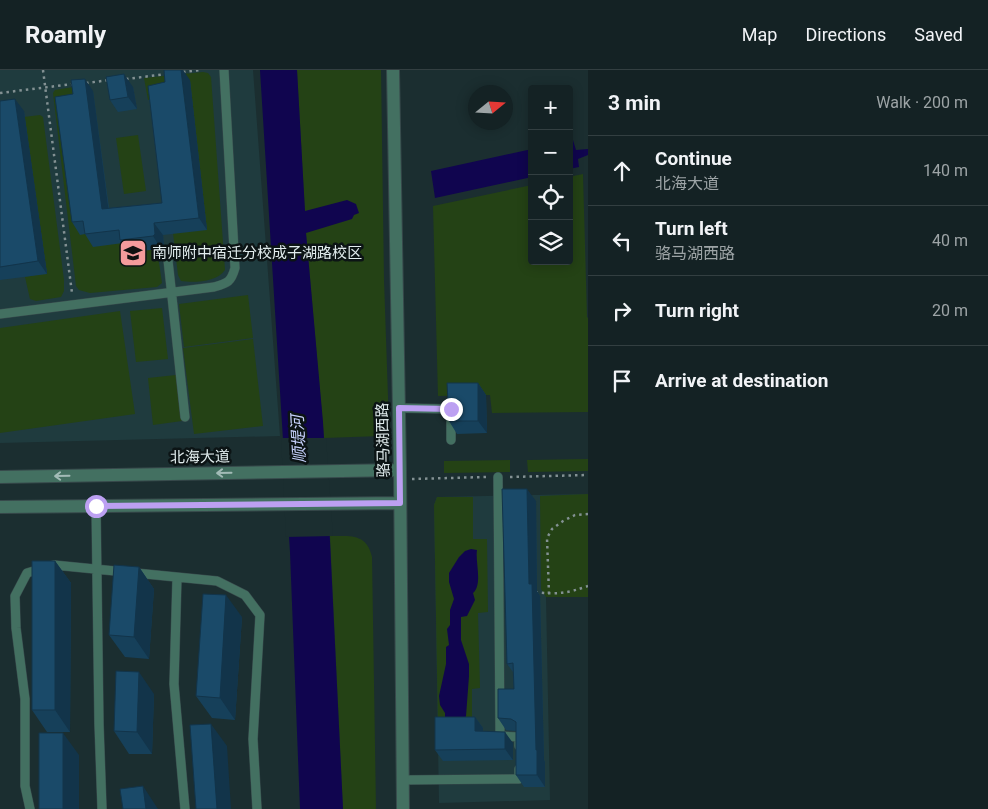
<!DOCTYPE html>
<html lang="en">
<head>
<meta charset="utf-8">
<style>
	:root { --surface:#142224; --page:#1d2a2c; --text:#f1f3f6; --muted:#9da4a6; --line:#333f41 }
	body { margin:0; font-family:Roboto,"Noto Sans SC",sans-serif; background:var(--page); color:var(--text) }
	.controls { position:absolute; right:15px; top:15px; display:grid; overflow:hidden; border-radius:5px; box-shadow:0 2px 12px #0003 }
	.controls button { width:45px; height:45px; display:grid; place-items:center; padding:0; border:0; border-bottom:1px solid var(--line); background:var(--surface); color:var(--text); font:25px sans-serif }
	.compass { position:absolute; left:468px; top:15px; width:45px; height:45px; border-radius:50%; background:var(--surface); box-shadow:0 2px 12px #0003; rotate:72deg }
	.stop { position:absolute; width:15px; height:15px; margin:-11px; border:4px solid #bca0f2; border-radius:50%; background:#fff }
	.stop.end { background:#bca0f2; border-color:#fff; box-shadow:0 1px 5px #0008 }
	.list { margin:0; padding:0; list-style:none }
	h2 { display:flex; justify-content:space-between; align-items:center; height:65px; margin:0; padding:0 20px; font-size:21px }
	h2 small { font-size:16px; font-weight:400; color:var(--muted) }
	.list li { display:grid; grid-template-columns:32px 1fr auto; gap:15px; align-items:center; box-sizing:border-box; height:70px; padding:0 20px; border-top:1px solid var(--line) }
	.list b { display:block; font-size:19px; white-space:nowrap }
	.list p { margin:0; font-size:16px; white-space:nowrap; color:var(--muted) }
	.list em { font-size:16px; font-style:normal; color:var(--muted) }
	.icon { flex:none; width:28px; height:28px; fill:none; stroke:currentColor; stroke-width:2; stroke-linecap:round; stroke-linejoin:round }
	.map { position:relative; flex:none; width:588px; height:739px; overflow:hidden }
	header { display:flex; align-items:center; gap:30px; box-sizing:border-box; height:70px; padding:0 25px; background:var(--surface); border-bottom:1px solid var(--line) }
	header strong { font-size:24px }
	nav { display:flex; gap:28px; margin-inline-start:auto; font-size:18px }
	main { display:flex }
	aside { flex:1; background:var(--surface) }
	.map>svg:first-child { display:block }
	.built { fill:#1f3b3e }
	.green { fill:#244215 }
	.water { fill:#10054f }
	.pier { fill:#1b2e30 }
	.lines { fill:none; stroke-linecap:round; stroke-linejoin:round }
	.service-casing { stroke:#37494b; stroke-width:10 }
	.tertiary-casing { stroke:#37494b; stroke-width:14 }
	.path { stroke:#839193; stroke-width:2.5; stroke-dasharray:2.5 4; stroke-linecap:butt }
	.service { stroke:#437061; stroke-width:9 }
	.tertiary { stroke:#437061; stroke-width:12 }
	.wall { fill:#16405a }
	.shaded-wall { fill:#12344a }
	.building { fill:#1a4a69; stroke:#12344a }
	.oneway { stroke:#a2bbb6 }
	.route { stroke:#bca0f2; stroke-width:6 }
	.labels { text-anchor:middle; stroke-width:5; stroke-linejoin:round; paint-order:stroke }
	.poi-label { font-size:15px; fill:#e2edee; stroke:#0c1415; text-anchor:start }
	.street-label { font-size:15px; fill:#e2edee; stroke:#0c1415 }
	.water-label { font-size:16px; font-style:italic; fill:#c8d2fd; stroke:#0c1415 }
</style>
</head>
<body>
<header>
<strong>Roamly</strong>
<nav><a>Map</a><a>Directions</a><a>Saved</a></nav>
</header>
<main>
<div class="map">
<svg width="588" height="739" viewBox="0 0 588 739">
	<rect width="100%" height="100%" fill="#1b2e30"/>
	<path class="built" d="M0,0h253l27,366 -280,7z
		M588,424v103h-42l4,203 -111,3 -5,-298 3,-8z"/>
	<path class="green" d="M297,0h84l3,210 5,146 -2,6 -6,4 -57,2 -18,-205z
		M203,2l5,1 3,4 14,193c-8,12 -31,13 -44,11l-3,-6 -21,-177 -9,2 -4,-22z
		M73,17l7,147 46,-5 3,23 28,-3 5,34 -5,4 -67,6 -11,-3 -3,-4 -23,-193 2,-3z
		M40,45l3,2 21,163v11l-3,6 -25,4 -6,-2 -5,-22 22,-4 -23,-156z
		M138,65l8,56 -22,3 -8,-56z
		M583,104l4,143 1,1v94l-96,1 -2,-18 -52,1 -5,-190 99,-21v76h37v-84z
		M248,225l5,43 -69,9 -5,-43z
		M162,238l6,51 -32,3 -6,-51z
		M120,241l15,103 -135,19v-105z
		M253,269l10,87 -69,8 -11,-86z
		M176,305l6,46 -29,4 -5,-47z
		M588,389v12l-60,1 -1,-12z
		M510,390v12l-66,1v-12z
		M588,424v103h-42l-5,-8 -1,-93z
		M437,427h36v42h14l1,73 -10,1 2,75 -8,1v37l-34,1 -4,-222z
		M330,466c20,0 37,-3 42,21l4,252h-33z"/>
	<path class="water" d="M260,0h37l8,141 42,-11 9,4 3,9 -5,2 -2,4 -46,14 17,189 7,120 13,267h-43l-10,-257z
		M573,70l3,10 12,-1v6l-10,4 1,8 -10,2v-28z
		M532,79v28l-97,21 -4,-27z
		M471,479l6,1c-2,12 6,34 -4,43l2,7 -8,16 -6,1v23l8,24v12l-3,40 -3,6 -18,-4v-5l-5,-8 -1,-9 7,-32v-17l3,-2 -2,-16 3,-4v-15l4,-11 -5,-17v-9l10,-16 6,-6z"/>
	<path class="pier" d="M281,368h45l7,98 -47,1z"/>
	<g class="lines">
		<g class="service-casing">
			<path id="service" d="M167,181l18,166
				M0,244l214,-27c14,-4 17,-5 21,-19l-11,-198
				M399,338l52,1v31
				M498,407l2,259 19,1v9
				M96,436l3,218 3,85
				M177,508l-3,106 11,125
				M402,710l117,-1v-10
				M30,739l-5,-23v-87l-9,-71 -1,-32 12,-23 27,-8 163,16 28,14 15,20 -7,124 4,70"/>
		</g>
		<g class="tertiary-casing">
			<path id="tertiary" d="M393,0l7,400 3,339
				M0,407l400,-7
				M0,437l400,-4"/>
		</g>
		<path class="path" d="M43,0l29,223
			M183,2l18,-2
			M126,9l41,-5
			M86,13l24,-3
			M0,23l73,-9
			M510,407l78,-2
			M412,409l75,-2
			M535,522c21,3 33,1 53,-6
			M549,524l-2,-56 5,-9 11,-8 12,-6 13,-1"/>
		<use href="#service" class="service"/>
		<use href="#tertiary" class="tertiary"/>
	</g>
	<path class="wall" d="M190,10l17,150 -44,5 1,11 -3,3 -32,3 -6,-9 -30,4 -8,-13 -5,1 -8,-13 21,-131 16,117 53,-5z
		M133,17l4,22 -19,3 -8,-12z
		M0,31l24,10 23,163 -47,6z
		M478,313l8,12 1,38 -30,1 -8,-13z
		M536,431l1,90 3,5 4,164 1,2v25h-21l-8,-12v-44l-10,-1 -8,-12 16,-29 -1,-17 -6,-8z
		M55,491l16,22 -1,149h-23l-15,-22z
		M139,497l15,22 -5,70 -24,-2 -16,-22z
		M242,547l-7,103 -23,-2 -16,-22z
		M154,624l-2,60h-23l-15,-23z
		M475,647l8,11v3l30,12v17l-70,1 -8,-11z"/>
	<path class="shaded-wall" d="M181,0h2l7,10 17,150 -8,-12z
		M124,4l9,13 4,22 -9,-12z
		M85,9l8,12 17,130 -8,-12z
		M15,29l9,12 23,163 -9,-13z
		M154,153l9,12 1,11 -3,3 -8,-13z
		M478,313l8,12 1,38 -9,-12z
		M527,419l9,12 1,90 3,5 4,164 1,2v25l-8,-12 -8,-191z
		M55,491l16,22 -1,149 -15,-22z
		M139,497l15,22 -5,70 -15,-22z
		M226,525l16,22 -7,103 -15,-22z
		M139,602l15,22 -2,60 -15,-22z
		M475,647l8,11v14l-8,-11z
		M211,654l16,22 4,63h-14z
		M505,662l8,11v17l-8,-11z
		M63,663l16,22v54h-16z
		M143,716l15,23h-12z"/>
	<path class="building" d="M164,0h17l18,148 -45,5 1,11 -2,2 -33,4 -1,-10 -34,4 -2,-13 -11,1 -17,-125 18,-3 -2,-14 14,-1 17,130 60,-6 -14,-117 17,-4z
		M124,4l4,23 -18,3 -4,-23z
		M15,29l23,162 -38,6v-166z
		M447,313h31v38h-29z
		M502,419h25l2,95h3l4,166h1v25h-21v-53l-5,-3 -13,-1v-29h16l-1,-26 -6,1z
		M32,491h23v149h-23z
		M114,495l25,2 -5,70 -25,-2z
		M203,524l23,1 -6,103 -24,-2z
		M116,601l23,1 -2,60 -23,-1z
		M435,647h40v14l30,1v17l-70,1z
		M211,654l6,85h-21l-6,-84z
		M39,663h24v76h-24z
		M143,716l3,23h-23l-3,-20z"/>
	<defs><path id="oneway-shaft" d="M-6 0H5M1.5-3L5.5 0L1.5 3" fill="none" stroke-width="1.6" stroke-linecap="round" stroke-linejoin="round" transform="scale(1.25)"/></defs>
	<g class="oneway">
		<use href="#oneway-shaft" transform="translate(224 403) rotate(179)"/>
		<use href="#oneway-shaft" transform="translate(62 406) rotate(179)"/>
	</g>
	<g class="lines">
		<path class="route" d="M96,436l304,-3 -1,-95 52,1"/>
	</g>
	<defs>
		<g id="school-square" transform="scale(1.4375)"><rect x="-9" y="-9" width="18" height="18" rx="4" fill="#f59b9c" stroke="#0c1415"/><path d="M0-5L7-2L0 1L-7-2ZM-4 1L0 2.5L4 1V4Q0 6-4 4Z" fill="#111"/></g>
	</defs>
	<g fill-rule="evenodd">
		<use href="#school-square" x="133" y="183"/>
	</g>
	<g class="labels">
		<g class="poi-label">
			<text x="152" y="188">南师附中宿迁分校成子湖路校区</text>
		</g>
		<g class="street-label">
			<text transform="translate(383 370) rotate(-91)" y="5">骆马湖西路</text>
			<text transform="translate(200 387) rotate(-1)" y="5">北海大道</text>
		</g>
		<g class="water-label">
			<text transform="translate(298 369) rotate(-93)" y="6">顺堤河</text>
		</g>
	</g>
</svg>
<div class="controls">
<button>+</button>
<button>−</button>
<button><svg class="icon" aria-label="locate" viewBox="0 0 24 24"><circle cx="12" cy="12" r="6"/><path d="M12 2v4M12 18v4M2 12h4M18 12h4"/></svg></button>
<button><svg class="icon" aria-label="layers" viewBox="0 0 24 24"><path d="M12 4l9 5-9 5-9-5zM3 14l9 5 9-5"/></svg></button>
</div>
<svg class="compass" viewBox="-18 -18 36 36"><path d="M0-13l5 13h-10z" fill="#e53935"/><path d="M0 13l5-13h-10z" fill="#9da4a6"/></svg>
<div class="stop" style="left:96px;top:436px"></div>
<div class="stop end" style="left:451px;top:339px"></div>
</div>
<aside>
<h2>3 min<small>Walk · 200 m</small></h2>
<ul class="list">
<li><svg class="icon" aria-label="ahead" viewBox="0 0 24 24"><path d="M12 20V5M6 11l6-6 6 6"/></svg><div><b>Continue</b><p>北海大道</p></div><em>140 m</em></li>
<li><svg class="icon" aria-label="left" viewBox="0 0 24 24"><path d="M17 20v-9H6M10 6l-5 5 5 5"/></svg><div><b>Turn left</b><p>骆马湖西路</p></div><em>40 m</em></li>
<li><svg class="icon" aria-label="right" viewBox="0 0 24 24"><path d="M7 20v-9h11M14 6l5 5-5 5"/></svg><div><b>Turn right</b></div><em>20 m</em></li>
<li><svg class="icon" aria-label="arrive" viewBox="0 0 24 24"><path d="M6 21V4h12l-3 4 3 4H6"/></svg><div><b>Arrive at destination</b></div></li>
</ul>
</aside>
</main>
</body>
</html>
